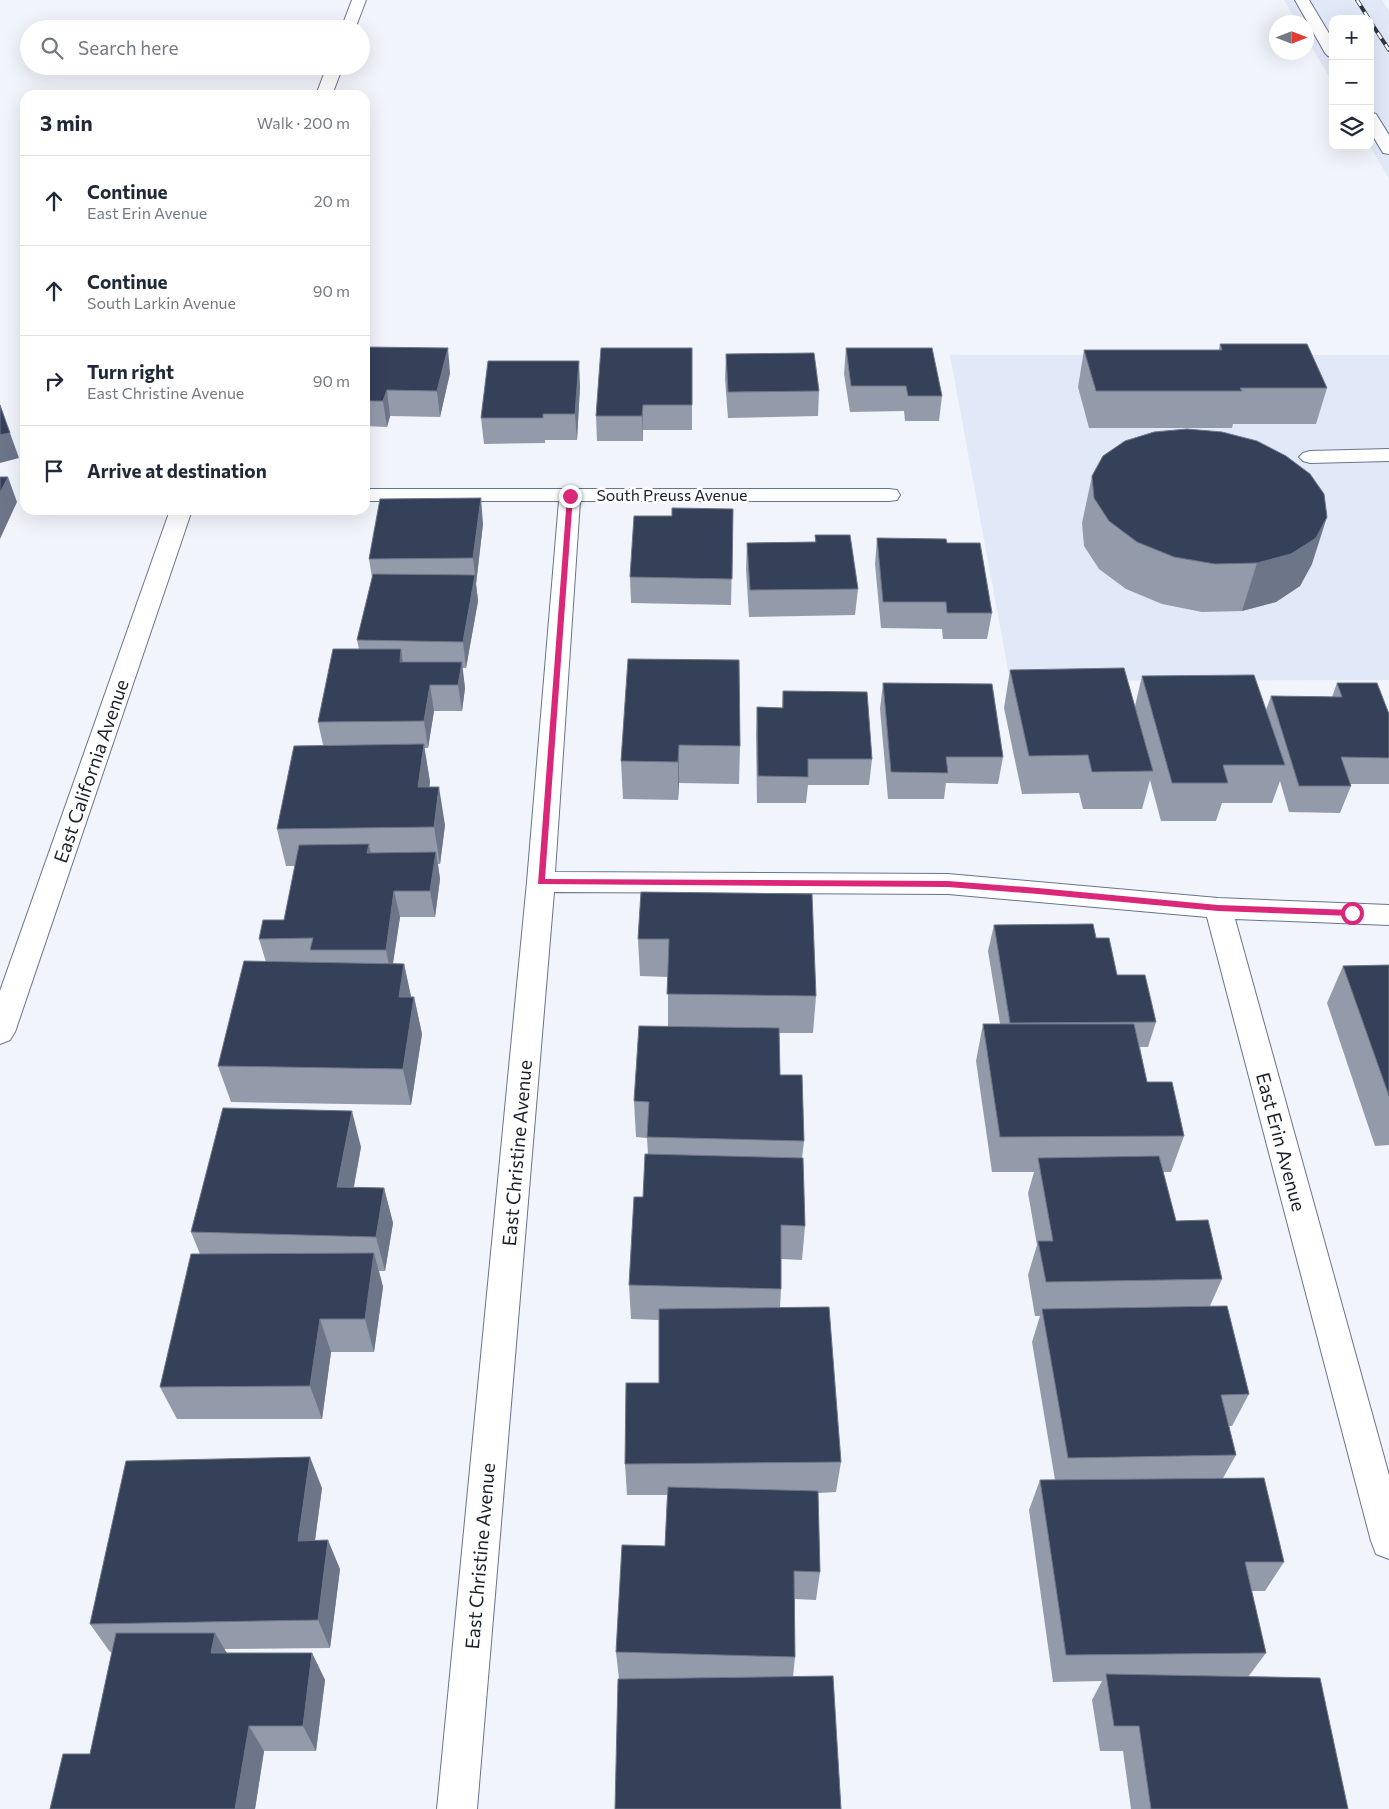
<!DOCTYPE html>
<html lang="en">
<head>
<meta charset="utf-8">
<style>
	:root { --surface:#fff; --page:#f2f2f3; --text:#1f2937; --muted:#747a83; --line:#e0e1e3 }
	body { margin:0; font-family:Commissioner,sans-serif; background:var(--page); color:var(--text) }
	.controls { position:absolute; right:15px; top:15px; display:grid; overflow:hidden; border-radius:10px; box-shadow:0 5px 20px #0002 }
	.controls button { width:45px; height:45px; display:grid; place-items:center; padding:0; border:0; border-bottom:1px solid var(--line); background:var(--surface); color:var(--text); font:25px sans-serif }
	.compass { position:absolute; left:1269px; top:15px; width:45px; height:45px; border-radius:50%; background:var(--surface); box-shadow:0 5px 20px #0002; rotate:90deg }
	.stop { position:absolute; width:15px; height:15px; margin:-11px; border:4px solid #db2777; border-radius:50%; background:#fff }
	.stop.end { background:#db2777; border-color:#fff; box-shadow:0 1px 5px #0008 }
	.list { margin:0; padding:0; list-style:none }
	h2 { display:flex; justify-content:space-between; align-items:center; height:65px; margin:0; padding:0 20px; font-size:21px }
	h2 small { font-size:16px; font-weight:400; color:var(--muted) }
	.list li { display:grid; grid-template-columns:32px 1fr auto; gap:15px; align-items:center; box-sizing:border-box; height:90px; padding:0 20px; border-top:1px solid var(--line) }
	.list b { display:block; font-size:19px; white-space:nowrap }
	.list p { margin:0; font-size:16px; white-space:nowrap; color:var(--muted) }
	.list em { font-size:16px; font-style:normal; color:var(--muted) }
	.icon { flex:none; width:28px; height:28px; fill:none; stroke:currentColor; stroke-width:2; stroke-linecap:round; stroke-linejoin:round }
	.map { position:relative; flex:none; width:1389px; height:1809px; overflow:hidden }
	.search { position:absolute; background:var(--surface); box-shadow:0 5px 20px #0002; left:20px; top:20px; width:350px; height:55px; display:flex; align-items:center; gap:12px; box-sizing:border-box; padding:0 18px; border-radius:28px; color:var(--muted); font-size:19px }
	.panel { position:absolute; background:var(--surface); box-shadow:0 5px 20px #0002; left:20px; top:90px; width:350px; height:425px; border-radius:15px }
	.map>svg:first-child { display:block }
	.built { fill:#e1e9f8 }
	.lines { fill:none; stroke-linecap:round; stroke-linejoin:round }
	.lane-casing { stroke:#67748f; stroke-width:2 }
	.street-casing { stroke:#67748f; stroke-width:2 }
	.secondary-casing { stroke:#67748f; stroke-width:2 }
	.lane { fill:#fff; fill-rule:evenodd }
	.street { fill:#fff; fill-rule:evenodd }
	.secondary { fill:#fff; fill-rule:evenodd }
	.rail-casing { stroke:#323641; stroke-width:4 }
	.rail { stroke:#fff; stroke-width:2.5; stroke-dasharray:7; stroke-linecap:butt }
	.wall { fill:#939aaa }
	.shaded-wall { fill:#6d7689 }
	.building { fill:#354059; stroke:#6d7689 }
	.route { fill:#db2777 }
	.labels { text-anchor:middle; stroke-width:5; stroke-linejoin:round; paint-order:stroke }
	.far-street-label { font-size:16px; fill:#1b202b; stroke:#fff }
	.street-label { font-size:19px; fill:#1b202b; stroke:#fff }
</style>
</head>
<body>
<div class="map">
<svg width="1389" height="1809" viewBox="0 0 1389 1809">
	<rect width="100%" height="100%" fill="#f1f4fa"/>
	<path class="built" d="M1284,0h98l7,11v168l-19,-33v-127h-37v64l-26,-44 -1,-17h-9z
		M950,355h439v325l-379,1z"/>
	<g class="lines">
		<g class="lane-casing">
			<path id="lane" d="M1295,0h14l24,40v17l-5,-1 -3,-3z
				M1370,112l6,2 13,21v19l-6,-1 -13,-22z
				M1389,449v12l-79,2 -7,-2 -4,-4 4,-4 7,-2z"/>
		</g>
		<g class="street-casing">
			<path id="street" d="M365,489h524l8,1 3,5 -3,5 -8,1h-309l-25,371 393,2 270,24 171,7v20l-154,-6 154,556v84l-13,-5 -5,-13 -164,-624 -259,-23 -394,-2 -77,917h-40l90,-927 32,-381h-194z"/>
		</g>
		<g class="secondary-casing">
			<path id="secondary" d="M352,0h14l-11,29h-14z
				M327,66h16l-11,29h-16z
				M170,510h22l-177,522 -5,8 -10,4v-53z"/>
		</g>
		<use href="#lane" class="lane"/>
		<use href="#street" class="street"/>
		<use href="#secondary" class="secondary"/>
		<g class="rail-casing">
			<path id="rail" d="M1357,0l12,19
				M1370,21l19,29"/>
		</g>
		<use href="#rail" class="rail"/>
	</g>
	<path class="wall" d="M1220,344l107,44 -11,36h-83l-1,4h-143l-11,-41 6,-37h135z
		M365,347l85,26 -10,44 -50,-1 -3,11 -22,-1z
		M692,348v82h-49v11h-46l-1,-25z
		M846,348l96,48 -3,25h-34l-1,-10 -54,1 -6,-38z
		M726,354l93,37 -1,25 -90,2 -3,-39z
		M580,386l-3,54h-32v3l-61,1 -3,-26z
		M1092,476l220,88 -12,22 -24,16 -34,9 -40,1 -40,-8 -36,-15 -27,-20 -15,-23 -2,-23z
		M733,509l-2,96 -100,-2 -1,-26 42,-61z
		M483,524l-7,60 2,17 -12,67h-4l3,20 -3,23h-28l-6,37h-4l6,34 -1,5 16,38 -5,39h-2l2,15 -5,38h-35l-7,46 11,1 7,33h3l8,37 -11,71 -180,-3 -13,-36 48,-104 -7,-23 25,-19 11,-54h-9l-9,-37 46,-84 -5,-23 41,-73 -2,-9 15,-62 -3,-19z
		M815,535l43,54 -3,26 -106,2 -3,-48 1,-26 68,-1z
		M877,538l70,5 45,70 -5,26h-44l-1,-10 -61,-1 -6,-64z
		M739,660l1,86 -1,38 -60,-1 -1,17 -55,-1 -2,-38z
		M1010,670l125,36 7,-30 124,34 5,-14 61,1 5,-14 52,31v70h-39l1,2 -11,27 -51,-1 -9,-31 -8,22h-50l-6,18h-55l-11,-41 -8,29h-59l-4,-16 -57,1 -18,-86z
		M883,683l120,74 -5,27 -52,-1 -2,16h-56l-8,-90z
		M783,691l89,68 -3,26h-61l-2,18h-49l-1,-69 1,-27 25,1z
		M641,892l175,104 -3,37h-34l1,42 24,66 -2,17 3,68 -3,34 -21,-1v30l-1,19 61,154 -5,30 -18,1 2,79 -4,28 -21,-1v58l-2,20 -174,2 -3,-27 49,-106 2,-51h-40l-2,-31 34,-81v-63l-28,-1 -2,-34 14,-88 5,-43 -1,-16 -11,-1 -2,-36 34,-74v-50l-28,-1 -2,-37z
		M994,925l102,13 21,37 39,47 -8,25h-8l7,35 37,54 -13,36h-8l13,49 46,58 -12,27 39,88 -17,32h-3l7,29 -13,23 61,84 -19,29h-14l15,62 -18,24 100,132h-217l-8,-58h-23l-8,-51 10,-19 -49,1 -24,-172 11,-30h15l-23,-138 8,-26h-5l-7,-41 9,-30 -9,-52 6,-21h-42l-16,-111 7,-37h17l-12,-73z
		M1389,965v180l-14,1 -48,-143 16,-37z
		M361,1147l-7,40 30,1 9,35 -8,48h-6l4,16 -9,65h-43l-9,67h-145l-17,-32 40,-133 -9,-22z
		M322,1488l-7,52 25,29 -10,79 -106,1 3,4h85l13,27 -9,71h-52l-9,58h-205l40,-55 22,-102h-2l-20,-28z"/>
	<path class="shaded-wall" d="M448,348l2,25 -10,44 -3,-26z
		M579,361l1,25 -3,54 -2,-26z
		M387,390l3,26 -3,11 -4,-26z
		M643,405v36l-1,-25z
		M10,433l9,25 -19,5v-28z
		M8,477l9,25 -17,37v-46z
		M481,498l2,26 -7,60 -3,-26z
		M1327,517l-15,47 -12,22 -24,16 -34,9 15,-48z
		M475,575l3,26 -12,67 -3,-26z
		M401,649l4,27 -5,-14z
		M462,662l3,26 -3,23 -4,-26z
		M430,685l4,26 -6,37 -4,-27z
		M424,744l6,38 -6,43 -6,-38z
		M679,745v38l-1,17v-38z
		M439,787l6,38 -5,39 -6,-37z
		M369,844l5,26 -7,-17z
		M436,852l4,27 -5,38 -5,-26z
		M394,891l6,26 -9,59 -5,-26z
		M404,964l8,37 -13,-4z
		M414,997l8,37 -11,71 -8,-36z
		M352,1111l9,36 -14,75 -10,-35z
		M384,1188l9,35 -8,48 -9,-34z
		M374,1253l9,34 -9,65 -9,-33z
		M320,1319l11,33 -9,67 -12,-33z
		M310,1457l12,31 -11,82 -13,-29z
		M328,1540l12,29 -10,79 -12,-28z
		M215,1633l16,27 -20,-7z
		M312,1653l13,27 -9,71 -13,-25z
		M249,1726l15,25 -9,58h-20z"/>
	<path class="building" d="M1220,344h87l20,44h-87l2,3h-146l-12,-41h138z
		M365,347l83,1 -11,43 -50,-1 -4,11h-18z
		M601,348h91v57h-49l-1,11h-46z
		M846,348h86l10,48h-34l-2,-10h-55z
		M814,353l5,38 -91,1 -2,-38z
		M488,361h91l-4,53h-32v4h-62z
		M0,405l10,28 -10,2z
		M1187,429l35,3 35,9 29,15 24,18 14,20 3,23 -11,21 -25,16 -34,9 -42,1 -41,-7 -37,-15 -28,-21 -15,-23 -2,-22 11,-20 22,-15 29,-9z
		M0,477h8l-8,16z
		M481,498l-8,60 -104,1 11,-60z
		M672,508l61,1 -1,70 -102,-2 4,-61h38z
		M815,535h35l8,54 -108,1 -3,-47 69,-1z
		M877,538l69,1 1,4h33l12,70h-45l-1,-11h-63z
		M373,574l102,1 -12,67 -106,-2z
		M333,649h68l-1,13h62l-4,23h-28l-6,36 -106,1z
		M628,659l111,1 1,86 -61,-1 -1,17 -57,-1z
		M1124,668l29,103 -61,1 -4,-17 -59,1 -19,-86z
		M1254,675l31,90h-62l5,18h-56l-30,-107z
		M883,683l109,1 11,73h-57l2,16 -57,-1z
		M1337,683h40l12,31v44l-48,-1 10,29h-52l-28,-90 71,1z
		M783,691l84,1 5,67h-64v18l-50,-1 -1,-69 26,1z
		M424,744l-6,43h21l-5,40 -157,2 17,-83z
		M369,844l-2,9 69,-1 -6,39h-36l-8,59h-76l3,-12 -54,1 4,-19h21l15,-75z
		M641,892l171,2 4,102 -149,-2 2,-55h-31z
		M1093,924l3,14h13l8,37h28l11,47 -146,1 -16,-98z
		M244,961l160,3 -5,33h15l-11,72 -185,-3z
		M1389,965v131l-46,-130z
		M983,1024h151l13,58h25l12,54 -184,1z
		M639,1026l140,2 1,47h22l2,66 -157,-4 2,-35 -15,-1z
		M223,1108l129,3 -15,76 47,1 -8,49 -185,-5z
		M645,1154l158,4 2,68 -24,-1v64l-152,-4 5,-88h9z
		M1159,1156l17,65 32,-1 14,59 -176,3 -8,-41h15l-15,-83z
		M374,1253l-9,66h-45l-10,67 -150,1 31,-133z
		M1227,1306l22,88 -28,1 15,60 -168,3 -26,-149z
		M829,1307l12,155 -216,2 1,-81h33v-74z
		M310,1457l-12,84 30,-1 -10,80 -228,4 36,-163z
		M1264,1478l20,84h-39l21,91 -200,2 -26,-175z
		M668,1487l150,4 2,81 -26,-1 1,86 -179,-5 6,-107 43,1z
		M116,1633h99l-4,20h101l-9,73h-54l-14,83h-185l13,-55h27z
		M1106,1674l214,4 28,131h-197l-12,-83h-25z
		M833,1676l8,133h-226l3,-130z"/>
	<path class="route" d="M570,494l3,2 -28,383 403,2 90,7 180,17 134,5 4,3 -4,3 -134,-5 -180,-17 -90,-7 -410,-3 29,-388z"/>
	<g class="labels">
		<g class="far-street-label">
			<text x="672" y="501">South Preuss Avenue</text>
		</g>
		<g class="street-label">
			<text transform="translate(91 771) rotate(-71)" y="7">East California Avenue</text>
			<text transform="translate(1281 1142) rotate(75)" y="7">East Erin Avenue</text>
			<text transform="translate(517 1153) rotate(-85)" y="7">East Christine Avenue</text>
			<text transform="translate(480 1556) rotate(-85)" y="7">East Christine Avenue</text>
		</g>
	</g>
</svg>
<div class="controls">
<button>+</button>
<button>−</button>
<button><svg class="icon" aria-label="layers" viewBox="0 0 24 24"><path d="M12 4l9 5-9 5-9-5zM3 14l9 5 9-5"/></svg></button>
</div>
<svg class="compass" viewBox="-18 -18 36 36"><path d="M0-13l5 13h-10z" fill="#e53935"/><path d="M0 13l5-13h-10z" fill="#747a83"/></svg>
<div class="stop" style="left:1352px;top:913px"></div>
<div class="stop end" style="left:570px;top:496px"></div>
<div class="search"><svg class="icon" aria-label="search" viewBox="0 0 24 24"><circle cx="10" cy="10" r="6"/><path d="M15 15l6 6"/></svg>Search here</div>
<section class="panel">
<h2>3 min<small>Walk · 200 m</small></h2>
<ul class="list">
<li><svg class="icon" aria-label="ahead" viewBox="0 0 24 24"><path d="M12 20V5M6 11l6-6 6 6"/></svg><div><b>Continue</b><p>East Erin Avenue</p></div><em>20 m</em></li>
<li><svg class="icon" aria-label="ahead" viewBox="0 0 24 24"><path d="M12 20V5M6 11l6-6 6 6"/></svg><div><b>Continue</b><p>South Larkin Avenue</p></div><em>90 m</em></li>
<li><svg class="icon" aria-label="right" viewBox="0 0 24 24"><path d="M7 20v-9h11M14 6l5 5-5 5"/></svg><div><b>Turn right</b><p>East Christine Avenue</p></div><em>90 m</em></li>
<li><svg class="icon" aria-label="arrive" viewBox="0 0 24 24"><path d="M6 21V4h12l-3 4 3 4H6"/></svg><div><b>Arrive at destination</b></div></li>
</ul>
</section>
</div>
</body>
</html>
